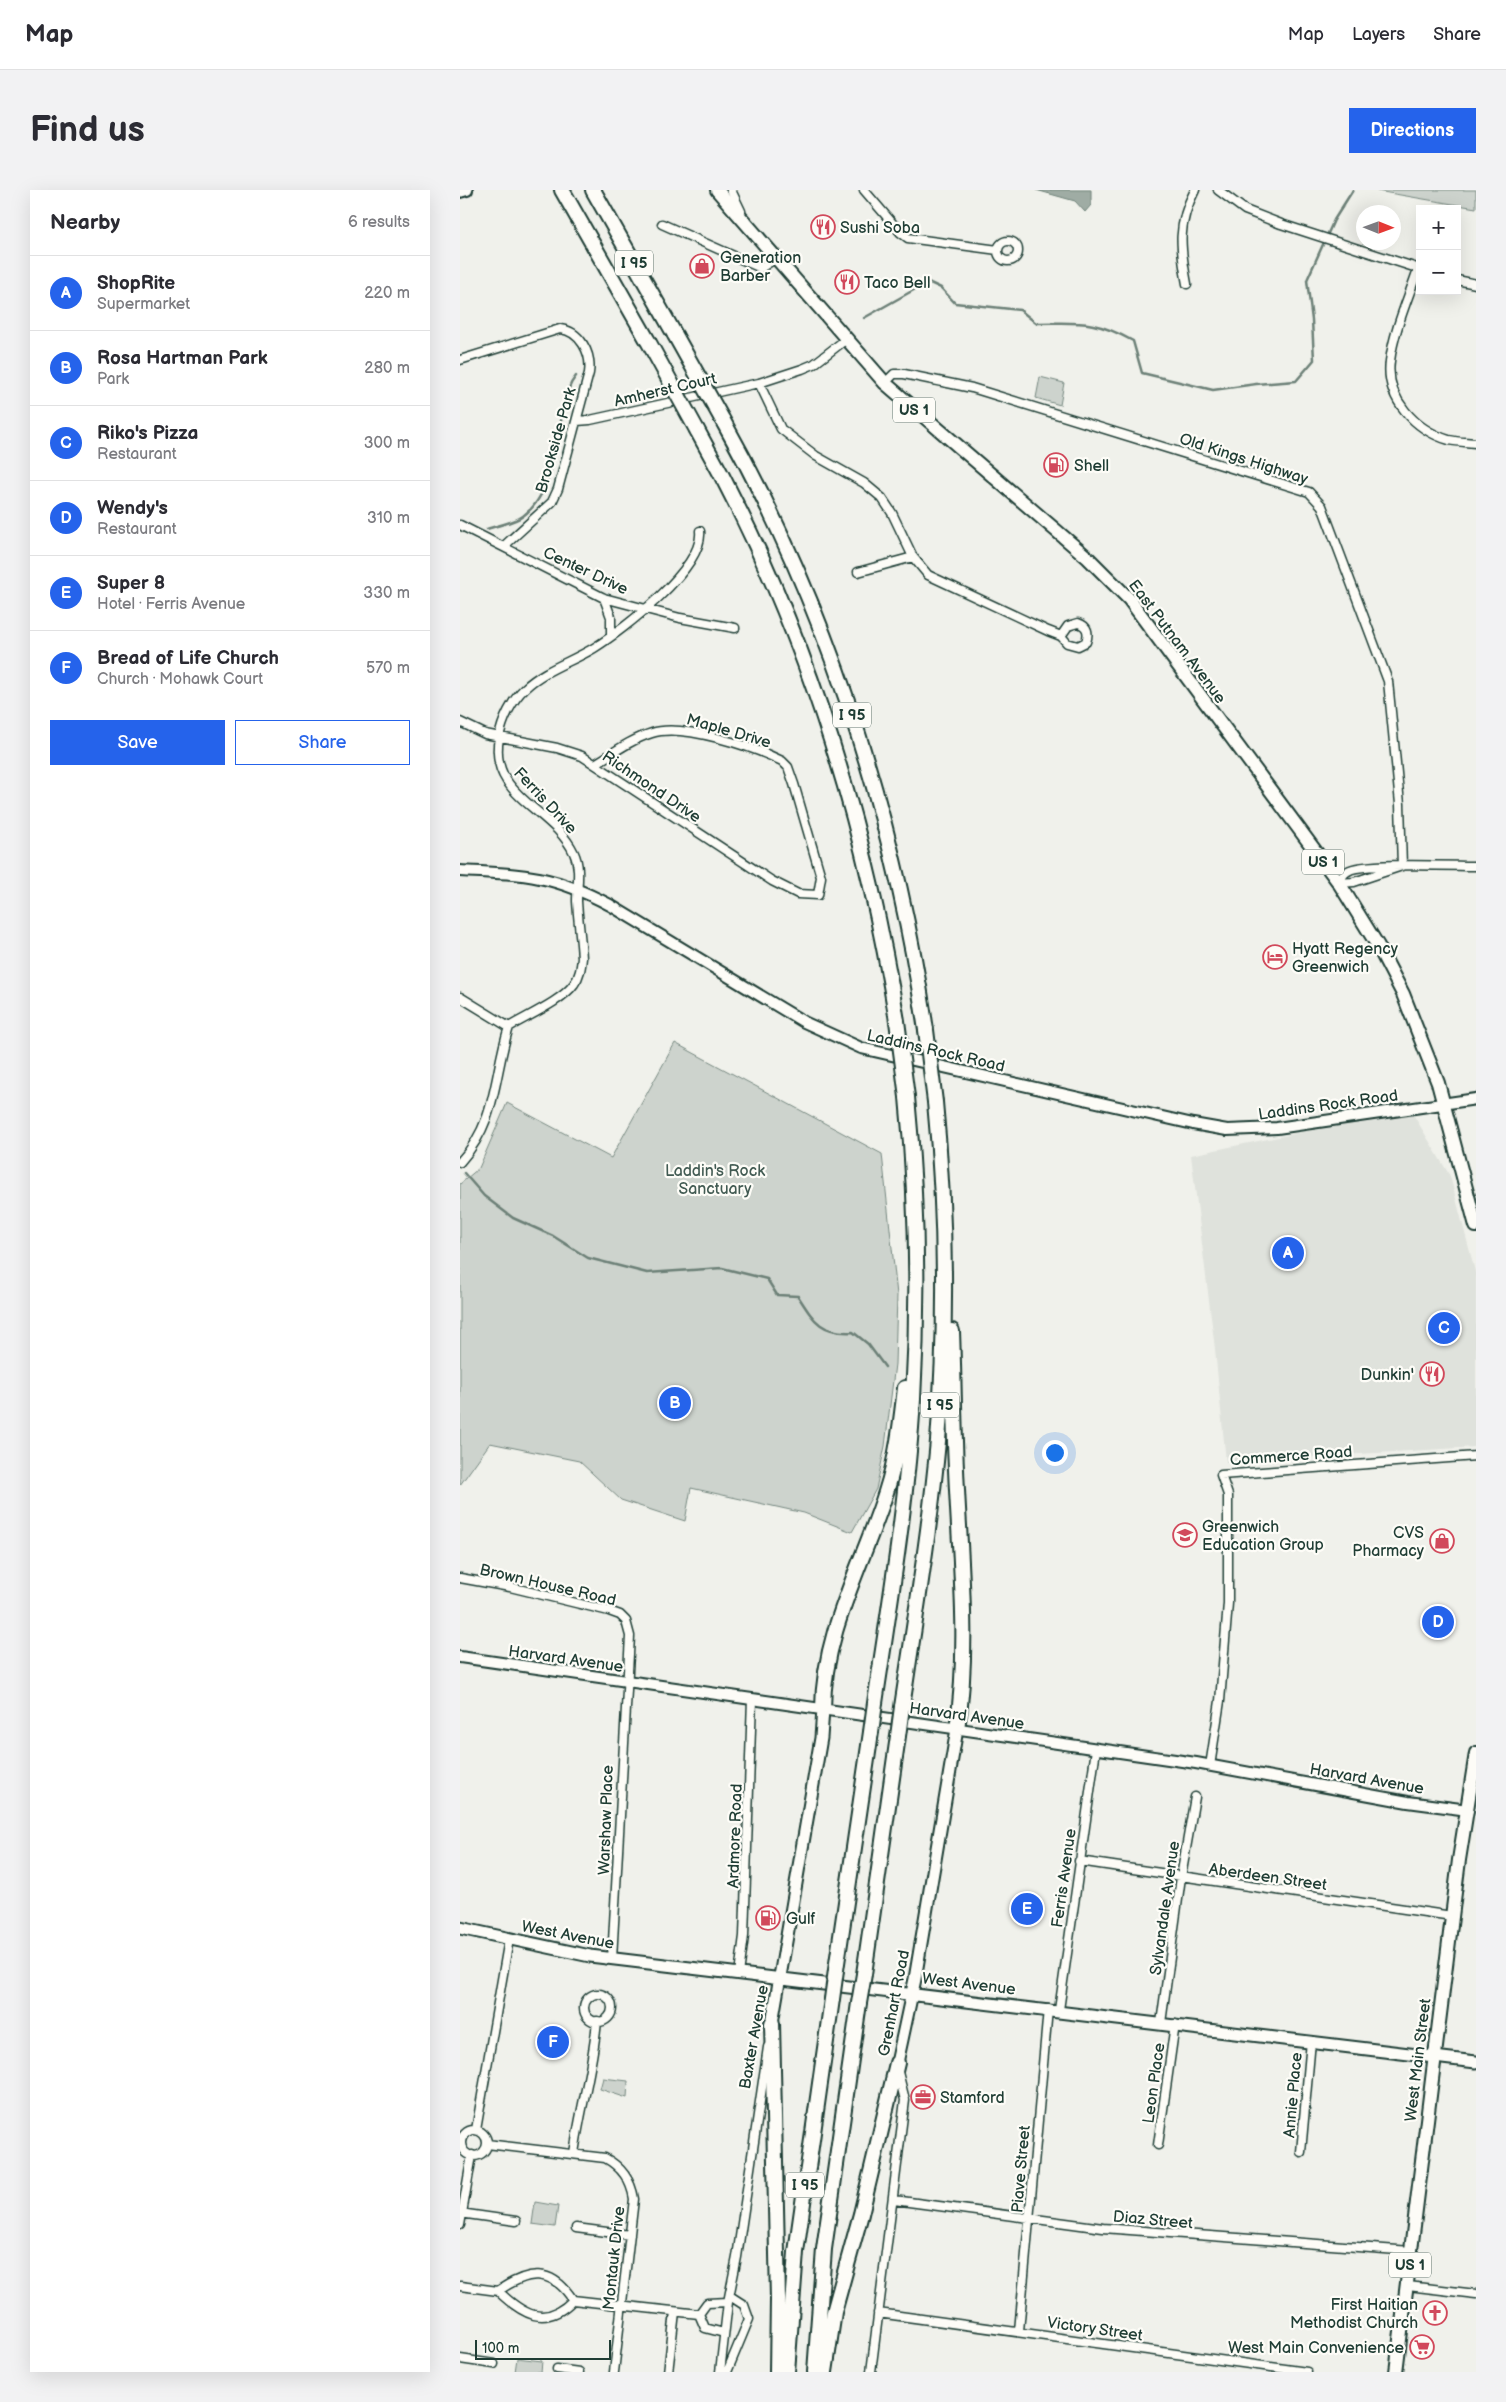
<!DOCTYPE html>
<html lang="en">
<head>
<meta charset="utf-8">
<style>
	:root { --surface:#fff; --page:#f2f2f3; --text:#2b2b33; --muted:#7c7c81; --line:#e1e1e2; --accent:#2563eb }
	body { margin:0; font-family:"Balsamiq Sans",sans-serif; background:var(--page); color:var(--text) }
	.controls { position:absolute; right:15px; top:15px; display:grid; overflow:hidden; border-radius:0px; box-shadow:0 5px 20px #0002 }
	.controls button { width:45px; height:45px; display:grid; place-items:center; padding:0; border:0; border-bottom:1px solid var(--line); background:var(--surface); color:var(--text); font:25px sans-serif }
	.compass { position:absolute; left:896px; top:15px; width:45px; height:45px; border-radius:50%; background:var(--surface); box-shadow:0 5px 20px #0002; rotate:91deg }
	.scale { position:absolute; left:15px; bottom:12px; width:136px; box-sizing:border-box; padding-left:5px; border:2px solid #1f3d34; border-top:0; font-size:14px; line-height:18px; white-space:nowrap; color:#1f3d34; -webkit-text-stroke:4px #fdfcf7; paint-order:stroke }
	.you { position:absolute; left:594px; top:1262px; width:18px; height:18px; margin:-12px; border:4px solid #fff; border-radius:50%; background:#1a73e8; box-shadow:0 0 0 8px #1a73e833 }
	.badge { display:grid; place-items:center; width:32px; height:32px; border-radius:50%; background:var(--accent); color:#fff; font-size:16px; font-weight:700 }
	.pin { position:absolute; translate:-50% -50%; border:2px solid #fff; box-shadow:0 1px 5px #0006 }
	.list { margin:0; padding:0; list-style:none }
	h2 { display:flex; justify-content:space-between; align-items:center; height:65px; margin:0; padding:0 20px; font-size:21px }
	h2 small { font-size:16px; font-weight:400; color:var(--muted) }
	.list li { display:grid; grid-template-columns:32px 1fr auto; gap:15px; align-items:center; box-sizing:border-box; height:75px; padding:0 20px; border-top:1px solid var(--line) }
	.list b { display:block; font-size:19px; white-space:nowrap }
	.list p { margin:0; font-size:16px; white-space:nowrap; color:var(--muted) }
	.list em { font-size:16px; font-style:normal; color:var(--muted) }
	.actions { display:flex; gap:10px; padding:15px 20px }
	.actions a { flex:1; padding:11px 0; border:1px solid var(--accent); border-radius:0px; text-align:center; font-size:18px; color:var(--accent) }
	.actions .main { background:var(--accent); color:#fff }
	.map { position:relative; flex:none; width:1016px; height:2182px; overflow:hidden; border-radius:0px }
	header { display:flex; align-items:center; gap:30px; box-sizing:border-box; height:70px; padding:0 25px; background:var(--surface); border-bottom:1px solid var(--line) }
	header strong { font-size:24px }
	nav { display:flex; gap:28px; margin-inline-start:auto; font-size:18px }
	.intro { display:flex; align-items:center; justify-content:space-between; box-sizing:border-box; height:120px; padding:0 30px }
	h1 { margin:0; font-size:35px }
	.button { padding:12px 22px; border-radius:0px; background:var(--accent); color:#fff; font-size:18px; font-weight:700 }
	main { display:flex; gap:30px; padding:0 30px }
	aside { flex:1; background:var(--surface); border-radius:0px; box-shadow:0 5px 20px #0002 }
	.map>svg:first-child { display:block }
	.built { fill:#dfe2dc }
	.green { fill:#cdd3cd; stroke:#768880 }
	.water { fill:#9faca4; stroke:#6c8077 }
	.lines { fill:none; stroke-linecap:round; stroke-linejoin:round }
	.stream { stroke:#6c8077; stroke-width:2.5 }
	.minor-casing { stroke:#1f3d34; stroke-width:11 }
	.tertiary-casing { stroke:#1f3d34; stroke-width:14 }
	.secondary-casing { stroke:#1f3d34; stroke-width:15 }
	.primary-casing { stroke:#1f3d34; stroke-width:16 }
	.motorway-casing { stroke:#1f3d34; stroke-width:18 }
	.minor { stroke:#fdfcf7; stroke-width:8 }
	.tertiary { stroke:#fdfcf7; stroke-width:10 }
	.secondary { stroke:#fdfcf7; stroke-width:11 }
	.primary { stroke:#fdfcf7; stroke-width:12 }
	.motorway { stroke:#fdfcf7; stroke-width:14 }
	.motorway-bridge-casing { stroke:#1f3d34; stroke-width:18; stroke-linecap:butt }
	.motorway-bridge { stroke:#fdfcf7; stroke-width:14 }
	.labels { text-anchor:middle; stroke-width:4.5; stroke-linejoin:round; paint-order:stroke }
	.shield { fill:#fdfcf7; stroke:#62766e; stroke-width:1 }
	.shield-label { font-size:15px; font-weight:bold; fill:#1f3d34 }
	.poi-label { font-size:16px; fill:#1f3d34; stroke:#fdfcf7; text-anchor:start }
	.street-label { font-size:16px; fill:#1f3d34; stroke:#fdfcf7 }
	.park-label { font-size:16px; fill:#425b53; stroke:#fdfcf7 }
</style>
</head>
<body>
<header>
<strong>Map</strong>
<nav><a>Map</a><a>Layers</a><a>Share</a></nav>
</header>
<div class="intro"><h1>Find us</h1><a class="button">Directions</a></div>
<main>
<aside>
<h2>Nearby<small>6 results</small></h2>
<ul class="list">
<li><span class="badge">A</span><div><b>ShopRite</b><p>Supermarket</p></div><em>220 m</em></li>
<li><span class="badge">B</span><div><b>Rosa Hartman Park</b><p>Park</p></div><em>280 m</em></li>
<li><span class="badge">C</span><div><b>Riko's Pizza</b><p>Restaurant</p></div><em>300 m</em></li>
<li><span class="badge">D</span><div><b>Wendy's</b><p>Restaurant</p></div><em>310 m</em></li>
<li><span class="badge">E</span><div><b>Super 8</b><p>Hotel · Ferris Avenue</p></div><em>330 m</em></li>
<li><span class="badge">F</span><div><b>Bread of Life Church</b><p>Church · Mohawk Court</p></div><em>570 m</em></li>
</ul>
<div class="actions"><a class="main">Save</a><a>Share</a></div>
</aside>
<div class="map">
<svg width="1016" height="2182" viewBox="0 0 1016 2182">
	<rect width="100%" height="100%" fill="#f0f1eb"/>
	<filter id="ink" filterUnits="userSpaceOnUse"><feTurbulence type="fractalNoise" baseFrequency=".02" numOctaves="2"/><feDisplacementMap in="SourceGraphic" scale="10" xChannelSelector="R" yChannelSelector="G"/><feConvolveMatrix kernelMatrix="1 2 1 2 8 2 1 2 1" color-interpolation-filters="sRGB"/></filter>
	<g filter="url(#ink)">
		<path class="built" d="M953,924l37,62 26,99v172l-250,15 -11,-113 -24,-194 140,-29z"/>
		<path class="green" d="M918,0h98v18l-99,-17z
			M580,187l24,6 -4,22 -24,-7z
			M215,853l207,111 15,141 -2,69 -10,82 -9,43 -24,43 -48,-19 -113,-25 -6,33 -64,-21 -42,-39 -89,-18 -30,42v-301l19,-16 28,-65 104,55z
			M143,1888l25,3 -1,17 -27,-9z
			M75,2012l23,4 -3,21 -23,-3z
			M57,2168l25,3 -1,11h-26z"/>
		<path class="water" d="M576,0h55v15l-6,7 -10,-11z"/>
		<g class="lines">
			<path class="stream" d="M404,128l64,-36 13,6 14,15 65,7 16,13c43,0 58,-4 97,18l9,32 71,17 43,-6 40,-3 18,-21 -2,-40 -5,-40 27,-60 19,-30
				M27,339c11,-4 27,-6 36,-13 29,-21 33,-72 40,-105 3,-13 4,-24 13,-35
				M4,983l20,23 29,22 40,18 35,22 59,15 75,-5 45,11 10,16 21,1c16,25 23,38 55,36l15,12 17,23"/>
			<g class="minor-casing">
				<path id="minor" d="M271,0l10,21
					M404,0l36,42 8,6 90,12
					M758,0l27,20 36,14 139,45
					M202,34l99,44 15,-10
					M538 61a10 10 0 1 1 20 0a10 10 0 1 1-20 0Z
					M958,79c-10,30 -24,61 -28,92 -5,37 25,69 59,79 9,2 18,2 27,3
					M997,90l19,4
					M727,94c-7,-37 -10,-59 8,-94
					M0,170l100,-31c20,2 32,24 29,44l-31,116 -6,13 -48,44
					M299,193l22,46 35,27 48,27 18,15 10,15 21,44 15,18 120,56 13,5 7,-10 10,-3c10,3 11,10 8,19l-8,4 -11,-3 -6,-7
					M425,193l9,-9h10l68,14 337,104 13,14 66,175 12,123 2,62
					M117,231l13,-1 169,-37 43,-14 12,-5 31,-24
					M0,335l144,73 76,20 55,10
					M398,382l55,-15
					M144,408l7,19v19
					M0,532l25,12 72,14 25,8 190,125 26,13 20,1 3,-18 -27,-93 -6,-17 -6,-6c-29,-14 -99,-38 -130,-28 -20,6 -39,20 -57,31
					M942,676l-48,16 -15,1c2,-4 4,-10 9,-12 12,-9 107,-5 128,-5
					M0,807l49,30
					M49,837c18,-11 53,-26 65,-43 6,-8 7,-17 8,-26 -1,-19 -4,-38 -5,-57 0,-16 4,-33 -3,-48 -21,-45 -86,-56 -75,-115 3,-18 13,-38 26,-50 19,-18 46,-26 69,-40 29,-18 110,-80 106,-117
					M0,972c38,-42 33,-85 49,-135
					M0,1388l50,9 99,24 11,4 6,6 4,15 -18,323
					M750,1576l10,-65 8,-98v-108l-7,-20 255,-19
					M619,1671l373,55
					M279,1784l5,-38 8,-237
					M124 1818a14 14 0 1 1 28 0a14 14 0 1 1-28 0Z
					M599,1820l37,-261
					M701,1833l20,-146 14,-80
					M16,1940l33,-191
					M1 1953a13 13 0 1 1 26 0a13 13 0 1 1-26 0Z
					M27,1954l118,14c17,9 26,22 29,41l-20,173
					M698,1955l17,-121
					M841,1962l10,-111
					M114,1964c6,-45 19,-87 23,-133
					M434,2010l209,28 308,23
					M0,2023l56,8
					M0,2035l12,-70
					M116,2038l54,7
					M0,2096l38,5
					M948,2096l68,8
					M38,2101c29,-20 53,-25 75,9
					M38,2101c24,23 47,38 75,9
					M113,2110l126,14
					M418,2123l429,59
					M559,2141l29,-322
					M264,2143l-19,-5 -6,-14 8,-11 21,-1
					M0,2169l34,5
					M97,2179l22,3
					M208,2182l7,-60
					M260,2182l8,-70 9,-45 31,-210
					M267,2182l22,-53 -5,-14 -14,-9
					M411,2182l34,-272 -7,-28"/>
			</g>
			<g class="tertiary-casing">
				<path id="tertiary" d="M0,2l7,-2
					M0,681c63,3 92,3 150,34l194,117 57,26 332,76 34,6 50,-2 199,-29
					M0,1467l736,106 212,39 60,8"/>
			</g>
			<g class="secondary-casing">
				<path id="secondary" d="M0,1738l130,28 886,106
					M312,1833l49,-285 2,-29
					M437,1873l18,-84 42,-250"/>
			</g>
			<g class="primary-casing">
				<path id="primary" d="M257,0l168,193 203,175 41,41 210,284 39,63 25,48 35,89 38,143
					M936,2182l63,-512 17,-107"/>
			</g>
			<g class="motorway-casing">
				<path id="motorway" d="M102,0l86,151
					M133,0l82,145
					M262,229c106,189 172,397 204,611
					M237,240c103,182 167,385 200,591
					M492,1141c2,53 2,106 5,159 4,79 12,161 0,239
					M415,1513c15,-101 32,-202 38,-304 6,-101 4,-201 -6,-302
					M442,1517c13,-88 28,-177 36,-266 9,-113 8,-226 -3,-339
					M363,1519c0,-77 40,-145 63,-217 11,-34 15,-69 19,-104
					M376,1780l35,-238
					M404,1784l34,-238
					M312,1833l6,276 -1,73
					M327,2182l9,-120 36,-253
					M355,2182l9,-123 35,-246
					M365,2182l9,-60 27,-98 36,-151"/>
			</g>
			<use href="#minor" class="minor"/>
			<use href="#tertiary" class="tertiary"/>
			<use href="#secondary" class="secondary"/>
			<use href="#primary" class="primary"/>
			<use href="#motorway" class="motorway"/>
			<g class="motorway-bridge-casing">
				<path id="motorway-bridge" d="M215,145l47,84
					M188,151l49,89
					M437,831l10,76
					M466,840l9,72
					M411,1542l4,-29
					M438,1546l4,-29
					M372,1809l4,-29
					M399,1813l5,-29"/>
			</g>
			<use href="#motorway-bridge" class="motorway-bridge"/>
		</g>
	</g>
	<defs>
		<g id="restaurant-ring" transform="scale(1.25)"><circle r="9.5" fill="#fdfcf7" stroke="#d1495b" stroke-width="1.5"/><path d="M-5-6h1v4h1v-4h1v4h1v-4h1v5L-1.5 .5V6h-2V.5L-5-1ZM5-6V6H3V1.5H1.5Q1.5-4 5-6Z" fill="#d1495b"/></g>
		<g id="shop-ring" transform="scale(1.25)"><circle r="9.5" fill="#fdfcf7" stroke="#d1495b" stroke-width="1.5"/><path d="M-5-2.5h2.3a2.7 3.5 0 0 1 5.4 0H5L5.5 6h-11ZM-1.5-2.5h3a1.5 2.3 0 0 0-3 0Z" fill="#d1495b"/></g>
		<g id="fuel-ring" transform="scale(1.25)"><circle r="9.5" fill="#fdfcf7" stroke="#d1495b" stroke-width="1.5"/><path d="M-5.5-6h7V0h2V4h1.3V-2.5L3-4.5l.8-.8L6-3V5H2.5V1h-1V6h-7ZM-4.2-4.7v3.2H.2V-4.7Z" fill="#d1495b"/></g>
		<g id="hotel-ring" transform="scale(1.25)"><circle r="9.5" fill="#fdfcf7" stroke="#d1495b" stroke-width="1.5"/><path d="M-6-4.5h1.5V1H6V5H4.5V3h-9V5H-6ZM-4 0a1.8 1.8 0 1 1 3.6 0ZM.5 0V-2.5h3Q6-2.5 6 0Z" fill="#d1495b"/></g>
		<g id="school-ring" transform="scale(1.25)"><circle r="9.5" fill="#fdfcf7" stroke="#d1495b" stroke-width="1.5"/><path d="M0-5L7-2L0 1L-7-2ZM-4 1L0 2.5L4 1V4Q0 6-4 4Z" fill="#d1495b"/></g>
		<g id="office-ring" transform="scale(1.25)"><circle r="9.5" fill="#fdfcf7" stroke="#d1495b" stroke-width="1.5"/><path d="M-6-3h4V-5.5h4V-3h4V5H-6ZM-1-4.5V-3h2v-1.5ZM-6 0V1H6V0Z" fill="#d1495b"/></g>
		<g id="church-ring" transform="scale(1.25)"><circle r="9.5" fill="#fdfcf7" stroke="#d1495b" stroke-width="1.5"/><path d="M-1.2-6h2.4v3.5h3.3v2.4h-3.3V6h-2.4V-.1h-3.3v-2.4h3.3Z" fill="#d1495b"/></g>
		<g id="supermarket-ring" transform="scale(1.25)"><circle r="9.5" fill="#fdfcf7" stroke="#d1495b" stroke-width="1.5"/><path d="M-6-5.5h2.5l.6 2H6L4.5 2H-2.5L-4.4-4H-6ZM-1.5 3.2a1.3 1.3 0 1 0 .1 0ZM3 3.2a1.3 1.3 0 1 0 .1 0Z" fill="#d1495b"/></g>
	</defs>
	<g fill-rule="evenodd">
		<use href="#restaurant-ring" x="363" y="37"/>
		<use href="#shop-ring" x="242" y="76"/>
		<use href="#restaurant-ring" x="387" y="92"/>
		<use href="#fuel-ring" x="596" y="275"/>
		<use href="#hotel-ring" x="815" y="767"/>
		<use href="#restaurant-ring" x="972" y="1184"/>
		<use href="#school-ring" x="725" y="1345"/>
		<use href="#shop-ring" x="982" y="1351"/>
		<use href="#fuel-ring" x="308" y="1728"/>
		<use href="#office-ring" x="463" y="1907"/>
		<use href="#church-ring" x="975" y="2123"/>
		<use href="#supermarket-ring" x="962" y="2157"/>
	</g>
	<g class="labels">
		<g class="shield">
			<rect x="155" y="60.5" width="38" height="25" rx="4"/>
			<rect x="433" y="207.5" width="42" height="25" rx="4"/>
			<rect x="373" y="512.5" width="38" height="25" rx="4"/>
			<rect x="842" y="659.5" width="42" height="25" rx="4"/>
			<rect x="461" y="1202.5" width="38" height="25" rx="4"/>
			<rect x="326" y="1982.5" width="38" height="25" rx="4"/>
			<rect x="929" y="2062.5" width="42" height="25" rx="4"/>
		</g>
		<g class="shield-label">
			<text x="174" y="78">I 95</text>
			<text x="454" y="225">US 1</text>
			<text x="392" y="530">I 95</text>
			<text x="863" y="677">US 1</text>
			<text x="480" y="1220">I 95</text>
			<text x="345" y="2000">I 95</text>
			<text x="950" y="2080">US 1</text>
		</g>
		<g class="poi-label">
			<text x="380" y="43">Sushi Soba</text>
			<text x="260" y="73">Generation<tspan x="260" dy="18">Barber</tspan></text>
			<text x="404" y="98">Taco Bell</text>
			<text x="614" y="281">Shell</text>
			<text x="832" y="764">Hyatt Regency<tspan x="832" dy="18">Greenwich</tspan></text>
			<text x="954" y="1190" text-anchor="end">Dunkin'</text>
			<text x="742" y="1342">Greenwich<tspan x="742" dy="18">Education Group</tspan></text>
			<text x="964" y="1348" text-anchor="end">CVS<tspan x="964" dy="18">Pharmacy</tspan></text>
			<text x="326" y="1734">Gulf</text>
			<text x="480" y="1913">Stamford</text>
			<text x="958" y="2120" text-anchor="end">First Haitian<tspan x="958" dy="18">Methodist Church</tspan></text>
			<text x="944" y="2163" text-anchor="end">West Main Convenience</text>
		</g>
		<g class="street-label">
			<text transform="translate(205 199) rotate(-13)" y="6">Amherst Court</text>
			<text transform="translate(95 250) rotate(-74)" y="6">Brookside Park</text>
			<text transform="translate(784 268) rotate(18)" y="6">Old Kings Highway</text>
			<text transform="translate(126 380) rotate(25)" y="6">Center Drive</text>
			<text transform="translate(718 451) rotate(53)" y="6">East Putnam Avenue</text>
			<text transform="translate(269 540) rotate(16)" y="6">Maple Drive</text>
			<text transform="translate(192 596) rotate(34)" y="6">Richmond Drive</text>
			<text transform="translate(86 610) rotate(47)" y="6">Ferris Drive</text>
			<text transform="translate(476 860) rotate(13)" y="6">Laddins Rock Road</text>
			<text transform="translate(868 914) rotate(-8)" y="6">Laddins Rock Road</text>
			<text transform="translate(831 1265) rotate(-4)" y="6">Commerce Road</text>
			<text transform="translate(88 1394) rotate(13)" y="6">Brown House Road</text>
			<text transform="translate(106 1468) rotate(8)" y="6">Harvard Avenue</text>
			<text transform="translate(507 1525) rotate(8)" y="6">Harvard Avenue</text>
			<text transform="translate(907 1588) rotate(10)" y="6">Harvard Avenue</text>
			<text transform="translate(145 1630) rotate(-88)" y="6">Warshaw Place</text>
			<text transform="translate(274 1646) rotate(-88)" y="6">Ardmore Road</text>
			<text transform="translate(808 1686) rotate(8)" y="6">Aberdeen Street</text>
			<text transform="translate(603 1688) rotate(-82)" y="6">Ferris Avenue</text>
			<text transform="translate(704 1718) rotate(-82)" y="6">Sylvandale Avenue</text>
			<text transform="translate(108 1744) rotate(11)" y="6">West Avenue</text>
			<text transform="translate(509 1793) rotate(7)" y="6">West Avenue</text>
			<text transform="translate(433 1813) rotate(-79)" y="6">Grenhart Road</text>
			<text transform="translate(293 1847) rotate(-80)" y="6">Baxter Avenue</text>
			<text transform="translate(957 1870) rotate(-83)" y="6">West Main Street</text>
			<text transform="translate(693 1893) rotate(-82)" y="6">Leon Place</text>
			<text transform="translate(832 1905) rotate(-85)" y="6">Annie Place</text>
			<text transform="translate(560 1979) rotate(-85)" y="6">Piave Street</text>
			<text transform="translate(693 2029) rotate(5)" y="6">Diaz Street</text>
			<text transform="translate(153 2068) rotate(-84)" y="6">Montauk Drive</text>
			<text transform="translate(635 2138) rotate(8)" y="6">Victory Street</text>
		</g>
		<g class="park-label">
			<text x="255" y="986">Laddin's Rock<tspan x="255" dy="18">Sanctuary</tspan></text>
		</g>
	</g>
</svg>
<div class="controls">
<button>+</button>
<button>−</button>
</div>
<svg class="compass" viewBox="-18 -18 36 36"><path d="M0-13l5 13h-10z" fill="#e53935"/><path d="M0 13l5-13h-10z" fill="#7c7c81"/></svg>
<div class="scale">100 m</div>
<div class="you"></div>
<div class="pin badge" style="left:828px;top:1063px">A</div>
<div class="pin badge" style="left:215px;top:1213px">B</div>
<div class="pin badge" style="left:984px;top:1138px">C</div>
<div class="pin badge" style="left:978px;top:1432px">D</div>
<div class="pin badge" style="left:567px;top:1719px">E</div>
<div class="pin badge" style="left:93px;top:1852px">F</div>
</div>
</main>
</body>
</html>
